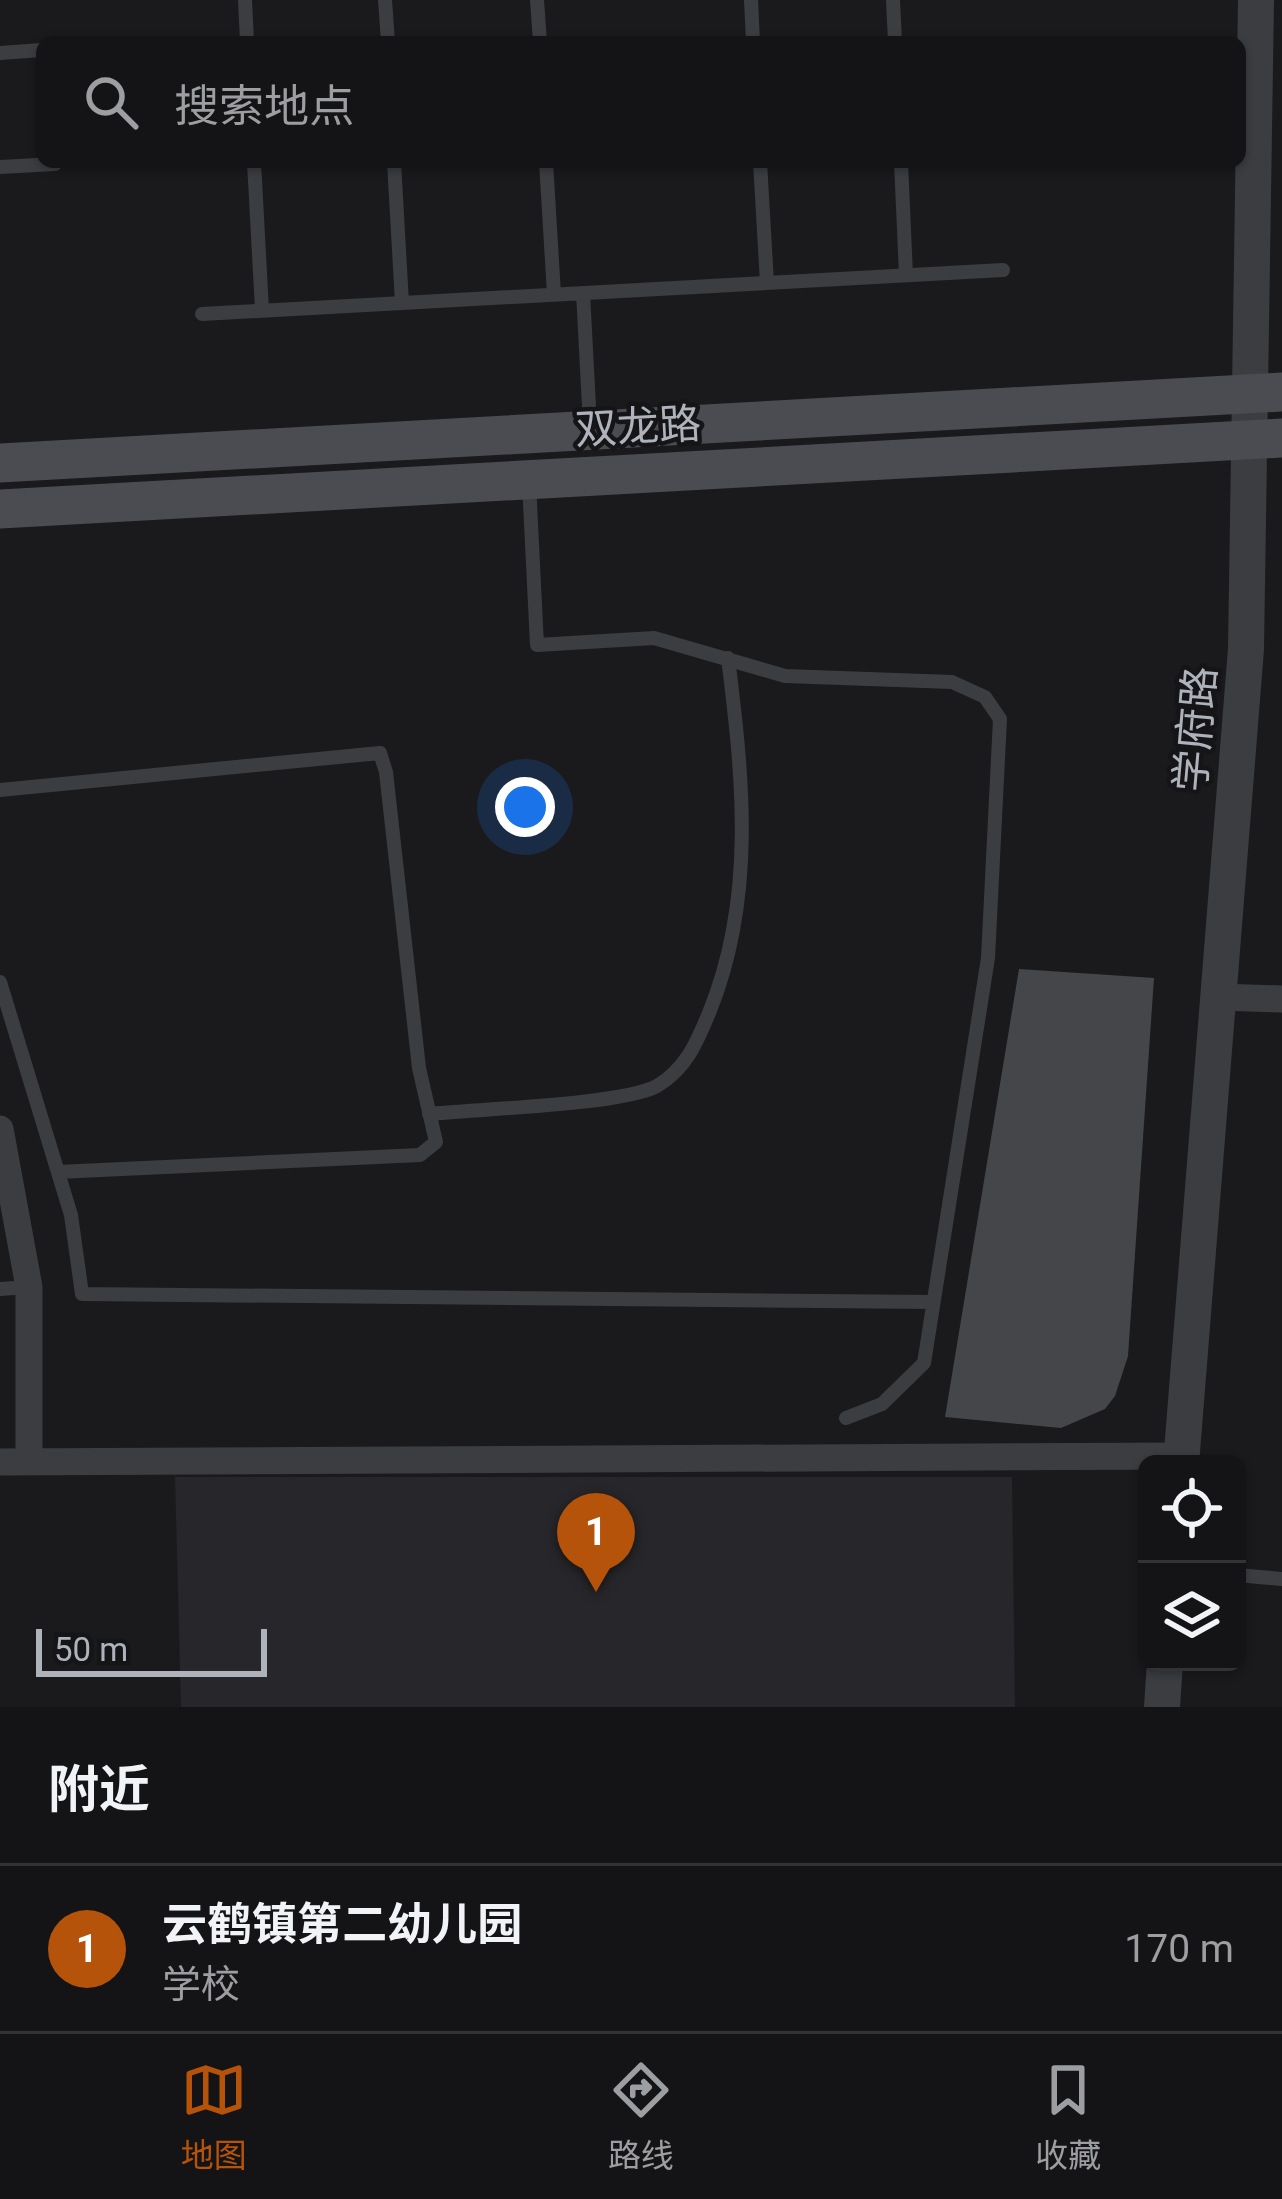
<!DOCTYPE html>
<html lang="zh">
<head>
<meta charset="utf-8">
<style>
	:root { --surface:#141416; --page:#1d1d1f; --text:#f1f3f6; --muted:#9d9ea1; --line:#333335; --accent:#b45309 }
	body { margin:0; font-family:Roboto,"Noto Sans SC",sans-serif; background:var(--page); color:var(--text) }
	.controls { position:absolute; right:36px; bottom:36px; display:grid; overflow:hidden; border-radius:18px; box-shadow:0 3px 9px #0004 }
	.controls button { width:108px; height:108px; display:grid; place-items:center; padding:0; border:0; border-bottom:3px solid var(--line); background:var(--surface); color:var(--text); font:60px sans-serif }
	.scale { position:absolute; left:36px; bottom:30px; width:231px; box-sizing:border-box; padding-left:12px; border:6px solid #aeb2bb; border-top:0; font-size:33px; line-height:42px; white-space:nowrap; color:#aeb2bb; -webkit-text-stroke:9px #151518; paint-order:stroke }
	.you { position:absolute; left:525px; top:807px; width:42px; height:42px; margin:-30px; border:9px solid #fff; border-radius:50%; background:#1a73e8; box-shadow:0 0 0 18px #1a73e833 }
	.badge { display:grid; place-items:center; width:78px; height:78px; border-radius:50%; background:var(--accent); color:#fff; font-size:39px; font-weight:700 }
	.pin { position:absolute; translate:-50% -99px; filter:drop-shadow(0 3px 6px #0008) }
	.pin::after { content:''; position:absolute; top:63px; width:42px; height:36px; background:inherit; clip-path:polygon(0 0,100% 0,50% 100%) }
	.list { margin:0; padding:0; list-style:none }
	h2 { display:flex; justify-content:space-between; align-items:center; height:156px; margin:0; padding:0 48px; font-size:51px }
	h2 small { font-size:39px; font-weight:400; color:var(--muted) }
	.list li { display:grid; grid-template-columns:78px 1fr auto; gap:36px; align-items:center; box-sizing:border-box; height:168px; padding:0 48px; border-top:3px solid var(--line) }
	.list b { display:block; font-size:45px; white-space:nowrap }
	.list p { margin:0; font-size:39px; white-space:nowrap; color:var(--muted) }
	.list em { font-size:39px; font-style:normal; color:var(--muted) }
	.icon { flex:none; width:66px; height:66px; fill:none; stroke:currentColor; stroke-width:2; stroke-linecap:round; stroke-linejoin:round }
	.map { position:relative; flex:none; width:1282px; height:1707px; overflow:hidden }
	.search { position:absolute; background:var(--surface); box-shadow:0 3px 9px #0004; left:36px; right:36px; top:36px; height:132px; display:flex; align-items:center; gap:30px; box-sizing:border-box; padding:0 42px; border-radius:18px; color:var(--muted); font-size:45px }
	.sheet { height:324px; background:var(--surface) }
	nav { display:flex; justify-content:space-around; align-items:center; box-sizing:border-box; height:168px; border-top:3px solid var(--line); background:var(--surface); font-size:33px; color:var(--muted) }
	nav a { display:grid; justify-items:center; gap:6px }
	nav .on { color:var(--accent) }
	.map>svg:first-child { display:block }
	.built { fill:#27262a }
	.building { fill:#454649 }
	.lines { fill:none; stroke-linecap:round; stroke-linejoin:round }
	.service { stroke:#3c3d41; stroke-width:14 }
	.minor { stroke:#3c3d41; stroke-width:27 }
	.tertiary { stroke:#3c3d41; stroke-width:36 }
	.secondary { stroke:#4a4c51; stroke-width:39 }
	.labels { text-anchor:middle; stroke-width:9; stroke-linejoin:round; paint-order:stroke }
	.street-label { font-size:42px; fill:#aeb2bb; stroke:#151518 }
</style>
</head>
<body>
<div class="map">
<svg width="1282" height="1707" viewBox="0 0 1282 1707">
	<rect width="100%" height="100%" fill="#1a1a1d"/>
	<path class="built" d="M175,1477h837l3,230h-834z"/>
	<path class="building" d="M1019,969l135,9 -26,378 -13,40 -10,13 -44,19 -116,-11z"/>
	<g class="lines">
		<path class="service" d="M245,0l2,42
			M385,0l3,42
			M537,0l3,42
			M751,0l2,42
			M893,0l2,42
			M0,53l42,-3
			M254,162l8,148
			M394,162l8,141
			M546,162l8,132
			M760,162l7,121
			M901,162l5,113
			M0,167l55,-3
			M583,293l7,132
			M202,314l801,-44
			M529,483l8,162 117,-7 131,38 167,6 33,15 15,22 -12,239 -64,405 -42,41 -36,14
			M0,790l380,-37 6,19 33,296 17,74 -16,13 -362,17
			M0,982l71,233 11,79 851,8
			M429,1114c48,-5 192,-9 228,-28 29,-17 40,-44 52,-73 47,-115 34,-235 19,-355
			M0,1289l29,-2
			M1237,1575l45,4"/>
		<path class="minor" d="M1218,997l64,2
			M0,1129l29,158v174
			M0,1462l1182,-6"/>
		<path class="tertiary" d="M1181,1464l65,-815 10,-649
			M1162,1707l3,-45"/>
		<path class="secondary" d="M0,463l1282,-71
			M0,509l1282,-71"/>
	</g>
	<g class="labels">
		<g class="street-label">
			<text transform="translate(638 426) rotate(-3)" y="15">双龙路</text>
			<text transform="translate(1195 729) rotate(-85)" y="15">学府路</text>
		</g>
	</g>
</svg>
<div class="controls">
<button><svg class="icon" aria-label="locate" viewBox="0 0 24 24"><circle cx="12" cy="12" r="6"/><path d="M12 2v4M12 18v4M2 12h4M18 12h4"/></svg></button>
<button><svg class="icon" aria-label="layers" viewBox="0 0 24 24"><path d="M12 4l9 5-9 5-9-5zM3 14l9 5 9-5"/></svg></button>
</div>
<div class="scale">50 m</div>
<div class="you"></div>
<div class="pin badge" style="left:596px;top:1592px">1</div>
<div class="search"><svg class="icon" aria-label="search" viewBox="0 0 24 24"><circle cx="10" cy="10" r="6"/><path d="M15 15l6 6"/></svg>搜索地点</div>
</div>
<section class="sheet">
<h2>附近<small></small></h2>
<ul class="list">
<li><span class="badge">1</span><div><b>云鹤镇第二幼儿园</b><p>学校</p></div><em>170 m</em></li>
</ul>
</section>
<nav>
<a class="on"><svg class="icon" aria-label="map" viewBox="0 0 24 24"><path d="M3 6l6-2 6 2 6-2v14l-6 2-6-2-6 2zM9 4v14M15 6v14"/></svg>地图</a>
<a><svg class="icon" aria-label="directions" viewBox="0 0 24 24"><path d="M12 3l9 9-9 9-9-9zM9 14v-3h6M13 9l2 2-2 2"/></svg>路线</a>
<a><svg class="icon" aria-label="saved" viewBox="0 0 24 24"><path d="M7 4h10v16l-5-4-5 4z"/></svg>收藏</a>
</nav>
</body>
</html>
